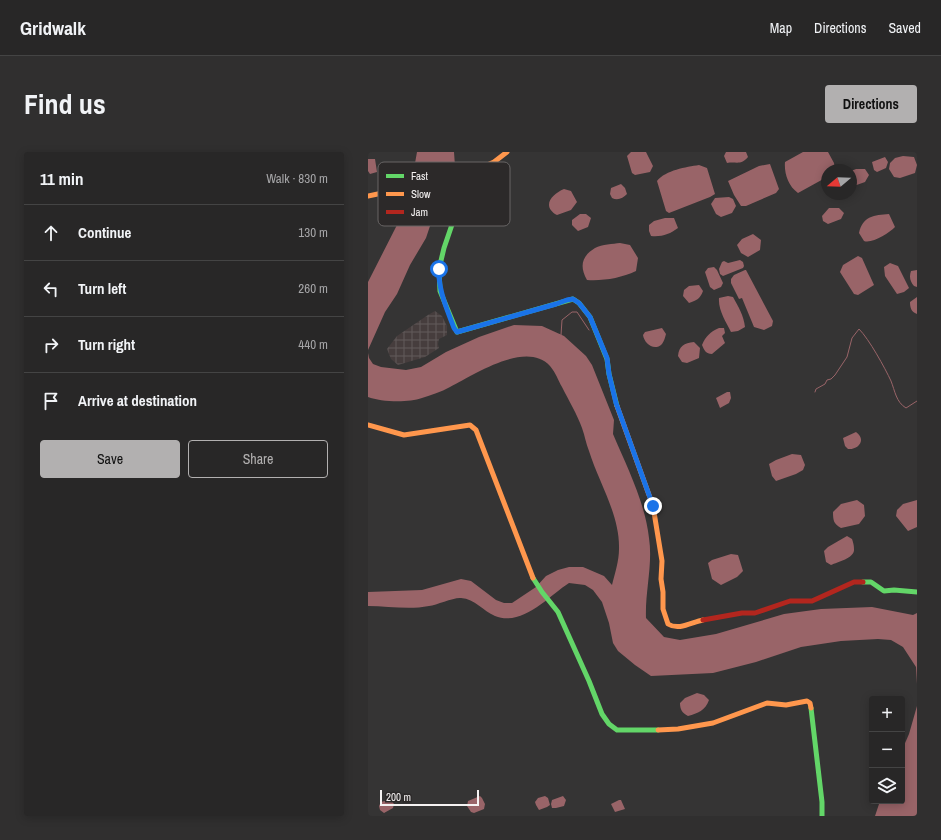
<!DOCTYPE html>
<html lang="en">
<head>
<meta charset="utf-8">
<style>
	:root { --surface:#282727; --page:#302f2f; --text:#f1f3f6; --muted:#a5a5a7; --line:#444; --accent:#b2b0b0 }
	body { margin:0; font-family:"Archivo Narrow",sans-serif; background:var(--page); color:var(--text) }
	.controls { position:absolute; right:12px; bottom:12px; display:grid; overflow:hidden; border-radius:4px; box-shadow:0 2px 10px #0003 }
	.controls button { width:36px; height:36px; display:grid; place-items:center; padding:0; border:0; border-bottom:1px solid var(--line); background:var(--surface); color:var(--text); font:20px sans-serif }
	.compass { position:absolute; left:453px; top:12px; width:36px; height:36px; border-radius:50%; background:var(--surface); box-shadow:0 2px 10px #0003; rotate:251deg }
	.scale { position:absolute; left:12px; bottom:10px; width:99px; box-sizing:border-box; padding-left:4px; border:2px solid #f5f2f2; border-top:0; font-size:11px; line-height:14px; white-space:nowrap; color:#f5f2f2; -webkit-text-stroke:3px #2c2929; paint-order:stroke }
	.stop { position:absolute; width:12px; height:12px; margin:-9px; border:3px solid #1a73e8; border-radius:50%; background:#fff }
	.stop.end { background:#1a73e8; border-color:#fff; box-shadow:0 1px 4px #0008 }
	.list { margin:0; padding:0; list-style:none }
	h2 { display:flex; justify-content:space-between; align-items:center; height:52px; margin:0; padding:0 16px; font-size:17px }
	h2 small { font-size:13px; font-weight:400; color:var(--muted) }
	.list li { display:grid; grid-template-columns:26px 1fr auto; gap:12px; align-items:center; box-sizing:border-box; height:56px; padding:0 16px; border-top:1px solid var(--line) }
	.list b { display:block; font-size:15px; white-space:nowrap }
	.list em { font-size:13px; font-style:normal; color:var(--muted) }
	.actions { display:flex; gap:8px; padding:12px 16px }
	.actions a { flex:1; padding:9px 0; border:1px solid var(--accent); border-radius:4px; text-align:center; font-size:14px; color:var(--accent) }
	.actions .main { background:var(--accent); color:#111 }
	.icon { flex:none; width:22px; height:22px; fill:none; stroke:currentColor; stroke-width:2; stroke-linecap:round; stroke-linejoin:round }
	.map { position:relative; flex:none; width:549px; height:664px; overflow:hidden; border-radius:4px }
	header { display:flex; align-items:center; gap:24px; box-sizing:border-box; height:56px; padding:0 20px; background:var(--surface); border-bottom:1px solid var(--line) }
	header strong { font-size:19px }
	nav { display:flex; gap:22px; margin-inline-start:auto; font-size:14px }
	.intro { display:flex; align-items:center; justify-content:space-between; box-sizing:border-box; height:96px; padding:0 24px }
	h1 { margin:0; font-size:28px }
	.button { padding:10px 18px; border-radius:4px; background:var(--accent); color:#111; font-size:14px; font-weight:700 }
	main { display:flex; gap:24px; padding:0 24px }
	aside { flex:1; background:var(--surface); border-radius:4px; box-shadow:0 2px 10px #0003 }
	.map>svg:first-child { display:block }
	.industrial { fill:url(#industrial-grid) }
	.water { fill:#996468 }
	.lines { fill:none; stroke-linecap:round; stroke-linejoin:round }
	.stream { stroke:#996468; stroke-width:1 }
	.fast { stroke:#63d668; stroke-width:5 }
	.slow { stroke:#ff974d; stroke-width:5 }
	.jam { stroke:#b3261e; stroke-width:5 }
	.route { stroke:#1a73e8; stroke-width:5 }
	.key { fill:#2c2929; stroke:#686565; stroke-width:1 }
	.key-label { font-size:11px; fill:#f5f2f2 }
</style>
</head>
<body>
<header>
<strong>Gridwalk</strong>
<nav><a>Map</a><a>Directions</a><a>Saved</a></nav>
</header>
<div class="intro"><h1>Find us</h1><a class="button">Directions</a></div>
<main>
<aside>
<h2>11 min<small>Walk · 830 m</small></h2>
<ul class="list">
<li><svg class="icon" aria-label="ahead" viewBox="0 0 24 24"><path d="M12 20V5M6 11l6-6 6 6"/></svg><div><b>Continue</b></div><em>130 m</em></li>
<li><svg class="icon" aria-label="left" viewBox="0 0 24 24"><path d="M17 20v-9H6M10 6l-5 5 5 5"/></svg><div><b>Turn left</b></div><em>260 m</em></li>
<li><svg class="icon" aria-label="right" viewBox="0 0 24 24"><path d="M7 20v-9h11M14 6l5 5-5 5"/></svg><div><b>Turn right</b></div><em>440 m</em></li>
<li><svg class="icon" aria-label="arrive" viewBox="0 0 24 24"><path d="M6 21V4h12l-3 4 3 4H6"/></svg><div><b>Arrive at destination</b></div></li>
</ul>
<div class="actions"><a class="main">Save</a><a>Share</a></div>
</aside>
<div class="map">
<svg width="549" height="664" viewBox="0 0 549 664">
	<defs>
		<pattern id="industrial-grid" width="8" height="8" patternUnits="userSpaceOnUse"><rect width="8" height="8" fill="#463d3d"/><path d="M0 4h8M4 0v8" fill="none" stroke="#615a5a"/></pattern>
	</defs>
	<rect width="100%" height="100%" fill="#353434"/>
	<path class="industrial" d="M67,159l7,5 5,10v9l-8,4 -1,5 1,4 -14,9 -27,8 -7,-6 -4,-10 10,-13 31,-21z"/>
	<path class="water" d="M49,0h37l1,14 -9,21 -6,9 -14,42 -16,27 -13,29 -12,18 -17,38v-68l30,-59 12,-32z
		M263,0h15l7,14 -3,6 -15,3 -3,-2 -5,-17z
		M358,0h20l2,5c-8,9 -12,4 -21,6l-3,-7z
		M435,0h25l6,11 1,7h-8v7l-29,16c-10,-7 -14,-20 -13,-31z
		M535,4l11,1 3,8 -2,8 -15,5 -6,-1 -5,-8 1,-6 5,-5z
		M517,5l3,5 -2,6 -9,4 -3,-2 -2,-8z
		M0,7h7l2,13 -7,2 -2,-3z
		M402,12l9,25 -3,4 -30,13h-5l-7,-11 -6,-14 31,-15z
		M331,13l8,3 8,26 -5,3 -41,16 -3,-2 -9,-30c9,-11 29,-14 42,-16z
		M488,17h9l4,6 -4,7 -14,5v-16z
		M253,32l4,4 2,6c-4,4 -9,7 -15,4l-2,-4 1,-6z
		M196,37l7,2 6,11 -6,8 -14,5c-16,-9 -5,-21 7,-26z
		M361,45l4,2 3,7 -4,7 -11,4 -5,-3 -5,-10 4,-6z
		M461,56h10l5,5 -3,6 -13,5 -5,-3 -1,-5z
		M212,62h6l5,4 -3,9 -10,4 -6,-6v-5z
		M521,62l6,13c-6,6 -23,17 -31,14l-5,-8c4,-17 15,-18 30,-19z
		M297,66h9l4,10c-8,6 -16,9 -27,8l-2,-5v-6l5,-4z
		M385,82l8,6 -1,10 -12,7 -7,-4 -4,-8 5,-6z
		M252,91l10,2 8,13 -2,13c-15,7 -32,10 -49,9 -8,-14 -5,-24 8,-32 7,-4 18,-4 25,-5z
		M490,104l4,2 12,27 -16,10 -4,-1 -14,-22 3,-7z
		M372,108l3,2 1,4 -1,2 -20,8 -3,-2 -1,-5 3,-7 2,-1 4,2z
		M522,111l8,3 11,22 -5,4 -7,2 -12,-18 -1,-9z
		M346,115l3,3 6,13 -2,4 -7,3 -4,-3 -5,-15 3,-4z
		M377,118h1l27,51 -1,5 -8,4 -10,-3 -12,-29 -3,1 -8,-16v-4l3,-4z
		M549,118v17l-3,-1c-4,-5 -5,-9 -3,-15z
		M331,133l4,6c-3,8 -6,9 -14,12l-6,-7 1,-6 5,-4z
		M360,144l5,1c5,9 11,19 12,30l-7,4 -7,1c-5,-10 -13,-22 -12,-34z
		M549,145v17c-6,-2 -7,-7 -7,-12z
		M146,173l28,1 22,10 22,20 6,9 22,55 -1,14c14,33 32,68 36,104 4,26 -4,53 -3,80l18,19 16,3 36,-6 68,-20 37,-5 51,-2 41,8 4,-2v71l-1,-17 -13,-20 -12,-7 -13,-1 -37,2 -40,6 -45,15 -43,11 -62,3 -16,-11 -17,-14 -5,-8 -4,-20 -7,-21 -9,-12 -8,-5 -16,-2c-20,13 -47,44 -74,33 -12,-5 -20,-17 -34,-18 -7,-1 -24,7 -32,8 -20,4 -41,0 -61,0v-14l54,-2 39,-11 10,2 25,19 8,3h8l24,-16 10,-11 12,-6 11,-3h14l21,9 8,9c3,-12 7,-24 7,-36 1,-34 -20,-66 -30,-98 -3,-7 -4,-15 -7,-23 -5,-14 -13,-27 -20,-41 -4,-7 -6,-14 -12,-21 -24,-26 -76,9 -100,21 -9,5 -19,8 -28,11 -14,5 -41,4 -54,-1v-44l1,5 4,6 8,3 25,3 15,-3 25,-15 33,-15z
		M294,176l4,6c-1,4 -2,7 -4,10 -8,8 -18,-1 -19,-9l2,-3z
		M351,176h5l1,5 -3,3 3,7 -13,11c-6,0 -8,-4 -10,-9 4,-9 8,-13 17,-17z
		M326,190l6,6 -1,10 -12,5 -5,-1 -4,-6c1,-10 6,-13 16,-14z
		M359,240h3l1,6 -2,5 -9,5 -4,-10z
		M488,280c11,8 2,18 -8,17l-3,-3 -2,-8z
		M424,302l9,1 4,10 -2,5 -7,4 -20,7 -4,-5 -3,-12 7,-4z
		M489,348l7,5 1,11 -6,8 -18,4c-7,-4 -8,-7 -8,-16l8,-8z
		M549,348v27l-9,4 -12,-15 1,-6 6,-6z
		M479,384l5,3c1,3 2,6 2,10 1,9 -16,13 -23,16l-5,-3 -2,-11 4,-4z
		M363,402l7,1 5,16 -6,6 -16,8 -9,-6 -4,-16 4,-3z
		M329,541l7,2 5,5c-4,11 -11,13 -21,16 -6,-3 -8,-7 -8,-13l5,-5z
		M549,554v110h-42l5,-15h22v-51l7,-16z
		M112,644l2,2 3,6 -1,5 -10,4 -3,-1 -4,-6 1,-5z
		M177,644l3,2 2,7 -3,2 -8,3 -3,-5 -1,-3 3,-4z
		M195,644l3,4 -2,6 -8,2h-4l-1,-4 1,-4z
		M20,648h3l3,4 -1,4 -9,5 -4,-3 -1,-4 2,-4z
		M251,648h2l4,9 -10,3 -4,-8z"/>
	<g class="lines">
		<path class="stream" d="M193,183l1,-15 10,-8h5l12,18
			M447,240l1,-3 9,-5 2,-4 4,-1 4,-4 12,-18 5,-19 7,-9c10,10 26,39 32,52 4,10 5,21 15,27l11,-7"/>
		<path class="fast" d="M102,20l-26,76 -5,21 1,22 17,41 116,-33 6,4 11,14 17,42 2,15 8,32
			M165,426l9,14 16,20 31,69 13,33 7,10 8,6h41
			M495,430h8l13,9 10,-1 23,2
			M443,556l11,94v14"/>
		<path class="slow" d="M0,44l19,-4 15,-12 5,-1 44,5 6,-1 12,-10 25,-11 13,-10
			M249,254l36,100 9,55 -1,18 2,13v17l5,15c11,7 24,-2 35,-4
			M0,273l36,10 66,-10 6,5 57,148
			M290,578l20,-1 35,-6 54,-20 19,2 21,-4 3,2 1,5"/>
		<path class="jam" d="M335,468l39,-7h13l35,-12h22l42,-19h9"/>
	</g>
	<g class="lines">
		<path class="route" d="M71,117c-1,21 8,40 15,59l3,4 99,-28 11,-4 6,-1 6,4 11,14 17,41 2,16 7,29 37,103"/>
	</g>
	<rect x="10" y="10" width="132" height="64" rx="6" class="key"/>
	<rect x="18" y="22" width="18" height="4" fill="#63d668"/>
	<rect x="18" y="40" width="18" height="4" fill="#ff974d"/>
	<rect x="18" y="58" width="18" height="4" fill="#b3261e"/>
	<g class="key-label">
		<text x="43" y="28">Fast</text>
		<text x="43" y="46">Slow</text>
		<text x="43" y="64">Jam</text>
	</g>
</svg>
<div class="controls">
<button>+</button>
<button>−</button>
<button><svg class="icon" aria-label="layers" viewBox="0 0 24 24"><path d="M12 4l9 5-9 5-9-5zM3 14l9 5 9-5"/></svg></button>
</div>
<svg class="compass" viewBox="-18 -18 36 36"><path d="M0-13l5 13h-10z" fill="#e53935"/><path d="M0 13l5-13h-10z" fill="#a5a5a7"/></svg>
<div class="scale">200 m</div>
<div class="stop" style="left:71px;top:117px"></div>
<div class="stop end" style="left:285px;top:354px"></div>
</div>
</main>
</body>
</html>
